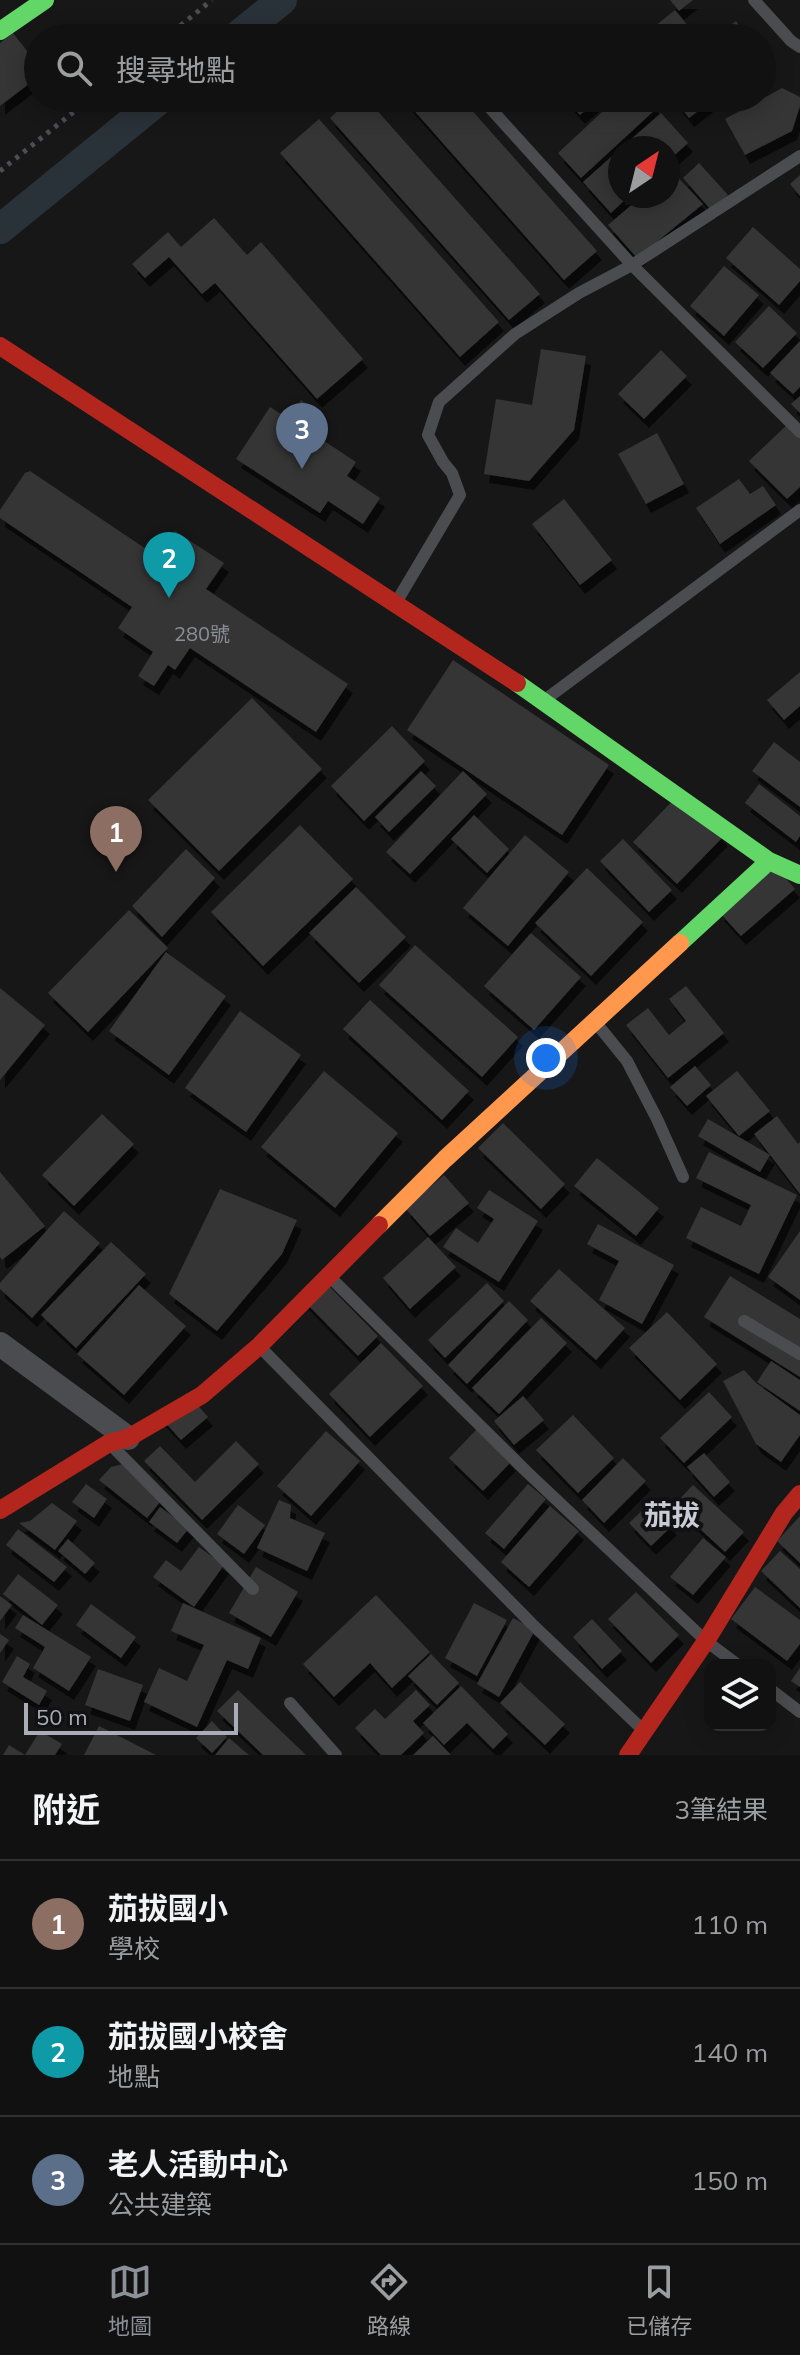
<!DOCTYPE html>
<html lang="zh-TW">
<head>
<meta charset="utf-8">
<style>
	:root { --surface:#111; --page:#1e1f1f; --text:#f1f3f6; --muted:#9c9d9f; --line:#303131; --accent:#8c9099 }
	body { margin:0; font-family:Mulish,"Noto Sans TC",sans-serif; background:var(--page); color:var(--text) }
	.controls { position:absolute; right:24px; bottom:24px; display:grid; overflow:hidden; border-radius:16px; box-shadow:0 4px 20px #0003 }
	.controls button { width:72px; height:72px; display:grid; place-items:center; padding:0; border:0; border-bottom:2px solid var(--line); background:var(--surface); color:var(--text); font:40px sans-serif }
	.compass { position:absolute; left:608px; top:136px; width:72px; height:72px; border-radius:50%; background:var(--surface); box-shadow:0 4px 20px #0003; rotate:35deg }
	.scale { position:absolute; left:24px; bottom:20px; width:214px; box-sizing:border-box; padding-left:8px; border:4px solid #a8adb8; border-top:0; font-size:22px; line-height:28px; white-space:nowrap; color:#a8adb8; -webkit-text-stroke:6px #111113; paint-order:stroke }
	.you { position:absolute; left:546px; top:1058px; width:28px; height:28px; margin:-20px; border:6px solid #fff; border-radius:50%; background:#1a73e8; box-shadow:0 0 0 12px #1a73e833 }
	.badge { display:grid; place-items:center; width:52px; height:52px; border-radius:50%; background:var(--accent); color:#fff; font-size:26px; font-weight:700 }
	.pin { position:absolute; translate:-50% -66px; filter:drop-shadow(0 2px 4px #0008) }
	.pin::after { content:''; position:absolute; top:42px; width:28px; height:24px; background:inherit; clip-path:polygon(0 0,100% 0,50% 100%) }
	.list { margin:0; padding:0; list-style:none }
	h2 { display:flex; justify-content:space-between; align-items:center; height:104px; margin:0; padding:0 32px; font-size:34px }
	h2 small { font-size:26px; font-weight:400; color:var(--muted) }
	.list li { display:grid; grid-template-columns:52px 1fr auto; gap:24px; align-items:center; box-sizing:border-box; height:128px; padding:0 32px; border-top:2px solid var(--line) }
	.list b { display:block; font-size:30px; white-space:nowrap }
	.list p { margin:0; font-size:26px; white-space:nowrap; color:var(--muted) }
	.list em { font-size:26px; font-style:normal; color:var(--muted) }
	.icon { flex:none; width:44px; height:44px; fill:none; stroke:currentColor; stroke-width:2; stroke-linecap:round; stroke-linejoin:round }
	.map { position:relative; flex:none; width:800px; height:1755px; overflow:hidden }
	.search { position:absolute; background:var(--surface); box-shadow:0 4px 20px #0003; left:24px; right:24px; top:24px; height:88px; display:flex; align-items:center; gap:20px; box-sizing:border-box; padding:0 28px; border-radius:44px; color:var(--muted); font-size:30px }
	.sheet { height:488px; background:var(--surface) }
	nav { display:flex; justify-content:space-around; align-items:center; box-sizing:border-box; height:112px; border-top:2px solid var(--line); background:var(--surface); font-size:22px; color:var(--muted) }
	nav a { display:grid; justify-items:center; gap:4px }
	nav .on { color:var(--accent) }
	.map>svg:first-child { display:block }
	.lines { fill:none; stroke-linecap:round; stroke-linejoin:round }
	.canal { stroke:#2a3239; stroke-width:30 }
	.building { fill:#353536; filter:url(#shadow) }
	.path { stroke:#4d4e52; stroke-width:5; stroke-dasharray:4 6; stroke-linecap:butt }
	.lane { stroke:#4b4c50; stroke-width:12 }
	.street { stroke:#4b4c50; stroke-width:24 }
	.fast { stroke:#63d668; stroke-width:18 }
	.slow { stroke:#ff974d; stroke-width:18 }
	.jam { stroke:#b3261e; stroke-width:18 }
	.labels { text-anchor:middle; stroke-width:8; stroke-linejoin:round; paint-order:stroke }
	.number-label { font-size:20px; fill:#8b8f98 }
	.quarter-label { font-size:28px; font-weight:bold; fill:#c9ccd4; stroke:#111113 }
</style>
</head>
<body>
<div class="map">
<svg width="800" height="1755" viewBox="0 0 800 1755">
	<defs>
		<filter id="shadow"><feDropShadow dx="5" dy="9" stdDeviation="0" flood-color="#0009"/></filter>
	</defs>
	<rect width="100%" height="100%" fill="#171717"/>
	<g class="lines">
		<path class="canal" d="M235,38l47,-38
			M0,229l161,-131"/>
	</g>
	<path class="building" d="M670,0h23l-14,11z
		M675,10l23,28h-58z
		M736,21l13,17h-35z
		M537,29l8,9h-20z
		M13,33l25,32v12l-38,29v-63z
		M782,88l18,9v9l-8,25 -47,24 -20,-36z
		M352,98h14l174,196 -31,26 -179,-202z
		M403,98h58l136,153 -33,29z
		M565,98h35l-20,17z
		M617,98h31l9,10 -76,70 -23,-25z
		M673,98h42l-26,20z
		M661,113l27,30 -20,18v-13h-47z
		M319,119l180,203 -39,35 -180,-204z
		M620,149v47h9l-18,17 -28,-31z
		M699,163l29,32 -17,15 -28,-32z
		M672,171l31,33 -66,54 -29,-33 34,-29h26v-22z
		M800,175v21l-10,-12z
		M214,218l33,37 14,-13 102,117 -46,40 -102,-116 -13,11 -33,-37 -24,21 -13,-14 36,-32 13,15z
		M753,227l47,42v12l-21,24 -53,-47z
		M724,266l35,29 -35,41 -34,-30z
		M769,306l28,27 -34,35 -28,-26z
		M800,341v46l-7,7 -23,-21z
		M541,349l45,7 -12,74 -45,51 -45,-7 12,-75 36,6z
		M661,350l26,26 -43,43 -26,-25z
		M800,396v17l-9,-9z
		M301,400l13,9 -11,18 53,35 -9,14 33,22 -17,26 -35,-23 -8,12 -84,-54 34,-52 19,12z
		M788,424l12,12v51l-13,12 -38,-38z
		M657,433l27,51 -38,20 -28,-50z
		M30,471l128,86 17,-26 49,32 -18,26 142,95 -32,48 -126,-84 -15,22 -7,-5 -14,21 -16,-10 15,-24 -35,-24 14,-21 -132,-89v-8l25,-37z
		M739,479l11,15 13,-8 13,19 -56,39 -24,-36z
		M564,499l48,61 -32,25 -48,-61z
		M453,660l156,105 -47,70 -155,-105z
		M800,672v34l-16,14 -17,-20z
		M252,698l70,71 -103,102 -71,-71z
		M392,726l33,35 -61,60 -33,-35z
		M774,742l26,20v45l-48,-36z
		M421,771l15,15 -47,46 -14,-15z
		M463,771l24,23 -77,80 -24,-22z
		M759,784l41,32v20l-4,6 -51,-39z
		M679,794l44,43 -46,47 -44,-42z
		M474,815l35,34 -22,24 -36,-34z
		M300,825l53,54 -90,87 -52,-54z
		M525,835l44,37 -61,74 -45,-38z
		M623,839l49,51 -23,22 -49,-51z
		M186,849l29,29 -53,59 -30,-31z
		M773,864l22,25 -54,47 -22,-24z
		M587,868l56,54 -52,54 -56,-53z
		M356,887l50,50 -47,46 -50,-50z
		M129,910l39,38 -80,84 -40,-39z
		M531,933l50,44 -47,53 -50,-44z
		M415,945l103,92 -36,40 -103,-92z
		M166,952l60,44 -57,79 -60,-44z
		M686,986l38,47 -56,45 -42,-53 22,-17 21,27 17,-14 -17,-22z
		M0,988l45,37 -45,55z
		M370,1000l99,91 -27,29 -99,-91z
		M240,1011l61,44 -55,77 -61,-44z
		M695,1066l16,19 -24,21 -17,-19z
		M324,1071l74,62 -63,75 -74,-61z
		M737,1071l33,40 -31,25 -33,-40z
		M102,1114l32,30 -60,62 -32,-31z
		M777,1116l21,28 2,-2v52l-46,-60z
		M708,1119l62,36 -10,17 -62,-36z
		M503,1123l62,61 -24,25 -63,-61z
		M709,1152l88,43 -38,79 -73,-36 15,-31 40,19 10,-21 -55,-27z
		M597,1158l62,50 -23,28 -62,-50z
		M0,1172l45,54 -43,34 -2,-3z
		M444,1175l25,28 -39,33 -25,-28z
		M220,1189l77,31 -15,34 -65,77 -48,-37z
		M489,1190l49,31 -39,61 -56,-35 13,-19 22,15 16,-24 -17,-11z
		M64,1211l36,32 -68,75 -32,-29v-6z
		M598,1224l76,41 -32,59 -43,-24 20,-39 -32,-17z
		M800,1231v69l-32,-23z
		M428,1237l28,30 -46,42 -27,-31z
		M111,1242l35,32 -70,74 -35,-33z
		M559,1269l66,59 -29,32 -66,-59z
		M730,1276l70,43v58l-96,-60z
		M323,1280l55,56 -20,20 -55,-56z
		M487,1283l17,18 -59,57 -17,-18z
		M139,1285l47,41 -62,69 -47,-41z
		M509,1301l19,19 -61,64 -19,-19z
		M667,1312l50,52 -37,36 -51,-52z
		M541,1318l26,25 -68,71 -27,-26z
		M381,1343l42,43 -53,51 -41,-43z
		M771,1361l29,19v31l-43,-29z
		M744,1370l12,13 44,32v20l-19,27 -25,-18 -33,-63z
		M709,1392l23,25 -48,46 -24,-25z
		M187,1393l21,24 -27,23 -21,-23z
		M523,1396l21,24 -30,25 -20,-24z
		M573,1415l41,43 -36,35 -42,-43z
		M477,1429l34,33 -28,29 -34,-33z
		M326,1431l34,30 -49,55 -34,-30z
		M236,1441l23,23 -57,56 -58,-59 16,-15 35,36z
		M704,1453l26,29 -16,15 -27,-30z
		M623,1458l23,23 -42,42 -22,-23z
		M123,1464l38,37 -14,17 -48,-38 12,-13z
		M86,1484l21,15 -13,19 -22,-16z
		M528,1484l18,15 -42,50 -19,-16z
		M693,1485l51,47 -19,20 -51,-47z
		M279,1500l12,5 -1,13 35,15 -18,38 -50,-23z
		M52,1503l25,18 -22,29 -36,-27 11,-2z
		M650,1503l22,23 -21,20 -22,-23z
		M238,1505l27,20 -21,29 -27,-20z
		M550,1506l29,25 -50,56 -28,-25z
		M160,1507l29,21 -12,15 -28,-21z
		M800,1516v47l-23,-22z
		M18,1529l49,38 -13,15 -48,-37z
		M703,1538l23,19 -33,38 -23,-18z
		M68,1539l27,24 -10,11 -27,-23z
		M199,1547l25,18 -30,42 -41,-30 13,-17 15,11z
		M780,1551l20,18v39l-39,-37z
		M256,1567l42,25 -27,45 -42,-24z
		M18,1574l40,31 -16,20 -39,-31z
		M755,1587l45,33v24l-13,17 -56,-42z
		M636,1592l43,43 -28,28 -43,-44z
		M376,1595l54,57 -38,36 -22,-25 -36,34 -31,-33z
		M0,1596l12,9 -12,16z
		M183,1603l78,35 -13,31 -21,-9 -30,67 -53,-25 15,-34 28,13 17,-36 -33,-14z
		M474,1603l33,17 -30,56 -32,-18z
		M91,1604l45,33 -15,21 -45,-33z
		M23,1615l68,42 -22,34 -36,-23 12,-21 -30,-19z
		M513,1618l22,12 -36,67 -22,-13z
		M592,1619l30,32 -20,18 -29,-32z
		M0,1634l9,6 -9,13z
		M431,1654l28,29 -22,22 -29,-29z
		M17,1656l13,8 -7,13 24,14 -8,14 -37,-23z
		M800,1668v19l-9,-6z
		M98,1669l45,16 -13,36 -45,-16z
		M520,1682l45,42 -20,21 -45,-42z
		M461,1686l47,48 -15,15 -26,-26 -23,22 -21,-22z
		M238,1690l68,65h-43l-46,-44z
		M416,1690l14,15 -17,16 11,12 -23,22h-20l-26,-27 20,-19 10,10z
		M212,1721l15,16 -15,16 -16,-15z
		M99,1726l57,29h-72z
		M40,1731l22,13 -7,11h-30z
		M433,1736l18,19h-38z
		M229,1738l20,17h-34z
		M9,1745l16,10h-22z"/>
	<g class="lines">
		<path class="path" d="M165,38l47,-38
			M0,171l91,-73"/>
		<path class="lane" d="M754,0l37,41 9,6
			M481,98l151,167 168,167
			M397,601l63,-106 -8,-22 -9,-11 -15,-27 11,-33 76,-68 64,-41 53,-28 168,-109
			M546,699l254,-189
			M597,1024l30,37 30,58 26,58
			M332,1279l195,193 179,169 32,24
			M744,1321l56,33
			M261,1348l271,276 112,107
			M112,1446l141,143
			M770,1689l30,23
			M290,1703l46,52"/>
		<path class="street" d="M0,1344l128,94"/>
		<path class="fast" d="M0,31l45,-31
			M517,683l252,178 31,14
			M680,943l89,-82"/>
		<path class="slow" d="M379,1225l66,-66 235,-216"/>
		<path class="jam" d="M0,346l517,337
			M0,1510l109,-67 19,-5 74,-43 57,-49 120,-121
			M628,1755l78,-114 78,-128 16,-19"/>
	</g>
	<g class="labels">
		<g class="number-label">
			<text x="202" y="641">280號</text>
		</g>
		<g class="quarter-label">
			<text x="672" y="1525">茄拔</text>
		</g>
	</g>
</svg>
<div class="controls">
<button><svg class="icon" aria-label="layers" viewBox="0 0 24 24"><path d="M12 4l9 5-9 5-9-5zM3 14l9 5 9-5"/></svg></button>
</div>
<svg class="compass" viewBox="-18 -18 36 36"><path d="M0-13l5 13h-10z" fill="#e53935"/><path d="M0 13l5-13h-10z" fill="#9c9d9f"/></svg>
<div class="scale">50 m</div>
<div class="you"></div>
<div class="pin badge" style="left:116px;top:872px;background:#8d6e63">1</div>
<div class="pin badge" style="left:169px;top:598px;background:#0f9aa8">2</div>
<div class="pin badge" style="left:302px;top:469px;background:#5c6f8a">3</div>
<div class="search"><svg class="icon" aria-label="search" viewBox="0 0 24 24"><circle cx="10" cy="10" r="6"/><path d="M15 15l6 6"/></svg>搜尋地點</div>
</div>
<section class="sheet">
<h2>附近<small>3筆結果</small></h2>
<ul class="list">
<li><span class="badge" style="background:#8d6e63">1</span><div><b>茄拔國小</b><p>學校</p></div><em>110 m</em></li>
<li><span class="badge" style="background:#0f9aa8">2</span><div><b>茄拔國小校舍</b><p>地點</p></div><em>140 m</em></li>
<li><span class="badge" style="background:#5c6f8a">3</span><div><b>老人活動中心</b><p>公共建築</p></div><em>150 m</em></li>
</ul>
</section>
<nav>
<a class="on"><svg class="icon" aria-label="map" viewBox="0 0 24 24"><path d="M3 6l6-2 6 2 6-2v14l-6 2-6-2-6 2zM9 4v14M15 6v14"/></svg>地圖</a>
<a><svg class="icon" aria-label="directions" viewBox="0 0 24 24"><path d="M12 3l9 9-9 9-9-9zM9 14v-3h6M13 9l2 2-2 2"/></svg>路線</a>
<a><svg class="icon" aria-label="saved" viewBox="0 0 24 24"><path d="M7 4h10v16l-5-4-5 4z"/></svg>已儲存</a>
</nav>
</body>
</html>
